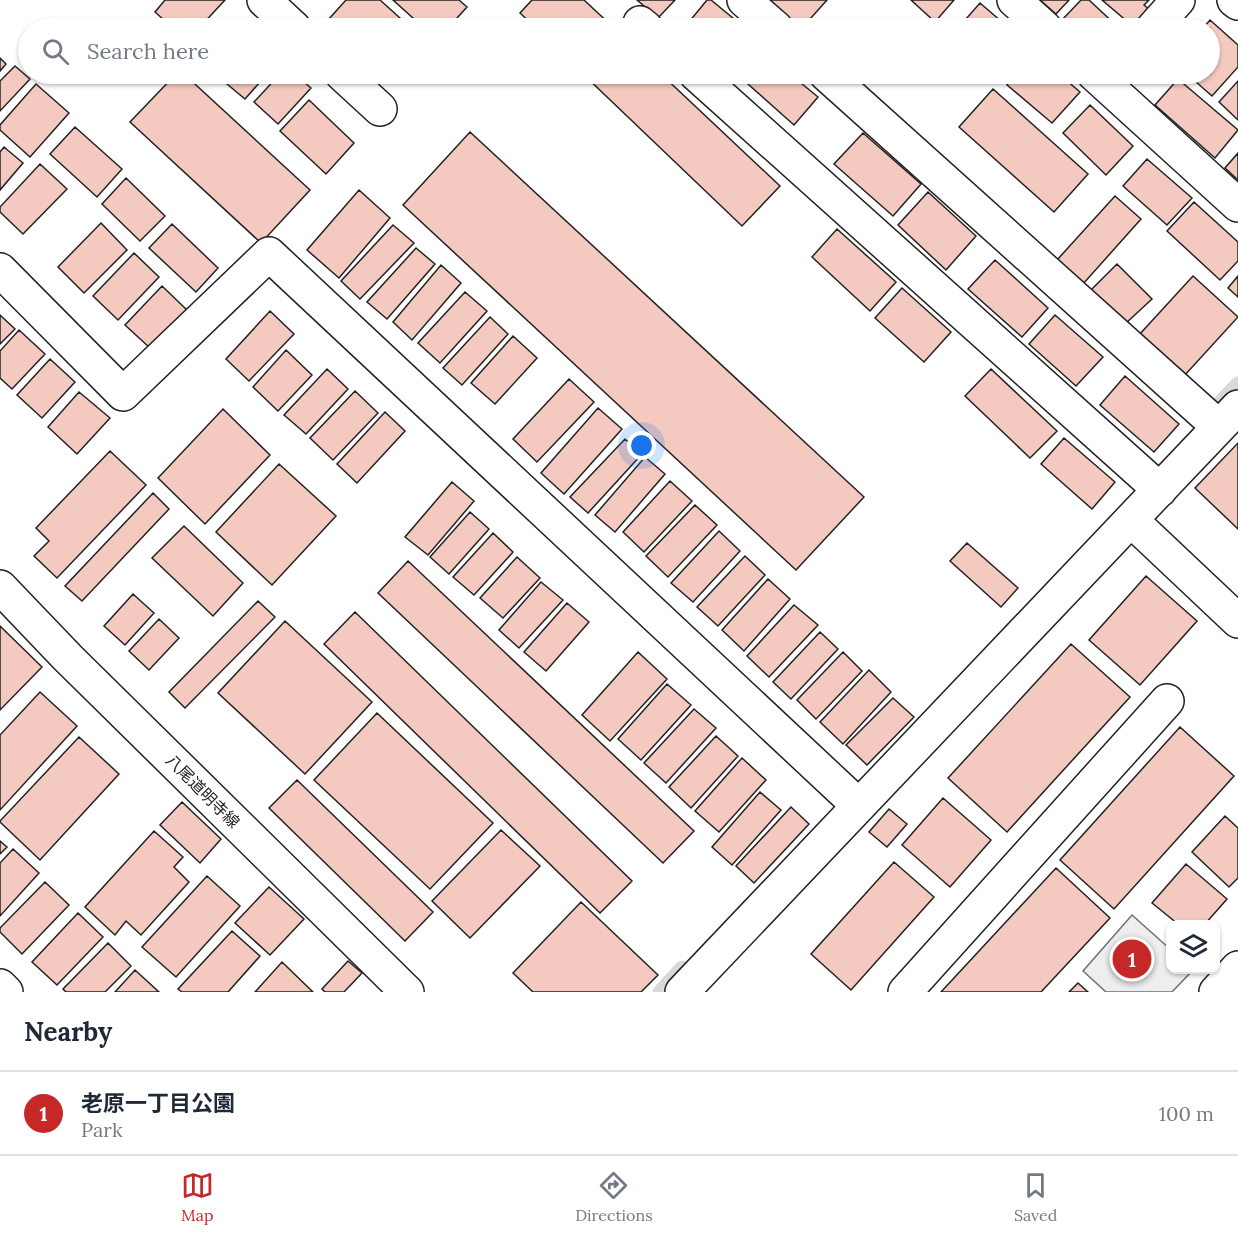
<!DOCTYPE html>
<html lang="en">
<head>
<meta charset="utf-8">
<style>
	:root { --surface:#fff; --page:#f2f2f3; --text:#1f2937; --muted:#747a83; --line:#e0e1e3; --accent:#c62828 }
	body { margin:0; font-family:Lora,"Noto Sans JP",serif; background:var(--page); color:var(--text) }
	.controls { position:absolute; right:18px; bottom:18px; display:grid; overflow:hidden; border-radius:12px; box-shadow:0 2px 4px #0004 }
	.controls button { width:54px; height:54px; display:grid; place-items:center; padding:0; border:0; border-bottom:2px solid var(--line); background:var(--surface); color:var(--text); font:30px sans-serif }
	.you { position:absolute; left:642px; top:446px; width:21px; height:21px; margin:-15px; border:4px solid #fff; border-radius:50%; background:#1a73e8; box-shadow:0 0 0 9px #1a73e833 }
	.badge { display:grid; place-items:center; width:39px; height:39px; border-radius:50%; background:var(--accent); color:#fff; font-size:20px; font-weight:700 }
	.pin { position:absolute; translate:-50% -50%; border:3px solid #fff; box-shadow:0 2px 6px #0006 }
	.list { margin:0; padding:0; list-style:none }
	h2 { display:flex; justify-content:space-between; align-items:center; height:78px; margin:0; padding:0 24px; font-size:26px }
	h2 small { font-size:20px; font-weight:400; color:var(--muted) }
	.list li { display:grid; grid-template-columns:39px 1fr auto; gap:18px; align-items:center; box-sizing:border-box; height:84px; padding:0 24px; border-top:2px solid var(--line) }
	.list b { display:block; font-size:22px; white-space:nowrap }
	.list p { margin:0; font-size:20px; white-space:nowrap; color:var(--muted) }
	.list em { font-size:20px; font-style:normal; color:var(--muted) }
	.icon { flex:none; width:33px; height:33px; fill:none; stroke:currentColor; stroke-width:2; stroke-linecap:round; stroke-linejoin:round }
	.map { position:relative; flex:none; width:1238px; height:992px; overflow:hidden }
	.search { position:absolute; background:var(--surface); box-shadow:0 2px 4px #0004; left:18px; right:18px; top:18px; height:66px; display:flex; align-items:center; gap:15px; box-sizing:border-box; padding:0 21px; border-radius:33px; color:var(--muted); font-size:22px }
	.sheet { height:162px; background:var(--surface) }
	nav { display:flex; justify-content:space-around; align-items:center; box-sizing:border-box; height:84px; border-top:2px solid var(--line); background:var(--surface); font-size:16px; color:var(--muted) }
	nav a { display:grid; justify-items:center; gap:3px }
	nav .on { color:var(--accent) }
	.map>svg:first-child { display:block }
	.green { fill:#eee; stroke:#6f6f6f; stroke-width:1.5 }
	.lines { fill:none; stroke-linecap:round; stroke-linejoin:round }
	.stream { stroke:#d9d9d9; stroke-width:15 }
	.building { fill:#f3c9c0; stroke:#222; stroke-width:1.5 }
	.minor-casing { stroke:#222; stroke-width:36 }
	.major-casing { stroke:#222; stroke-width:36 }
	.minor { stroke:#fff; stroke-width:33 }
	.major { stroke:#fff; stroke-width:33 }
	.labels { text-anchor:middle; stroke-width:4.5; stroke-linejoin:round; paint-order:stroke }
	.street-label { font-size:16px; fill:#222; stroke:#fff }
</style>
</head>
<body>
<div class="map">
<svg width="1238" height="992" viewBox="0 0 1238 992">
	<rect width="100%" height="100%" fill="#fff"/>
	<path class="green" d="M1132,915l38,34v21h23l-21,22h-66l-23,-21z"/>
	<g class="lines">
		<path class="stream" d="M1214,409l24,-25
			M660,992l22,-24"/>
	</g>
	<path class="building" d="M165,0h60l-26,28h-26l-18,-16z
		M346,0h34l20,18 -10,10h-52l-10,-8z
		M393,0h66l8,7 -19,21h-24z
		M532,0h52l30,28h-78l-16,-15z
		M637,0h38l-17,18z
		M707,0h4l34,28h-61z
		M763,0h64l-25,28h-6z
		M911,0h43l-19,22z
		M1040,0h29l-13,14z
		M1081,0h8l30,28h-48l-9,-8z
		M1102,0h47l-5,5 11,9 -12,14h-8z
		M980,3l29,25h-51z
		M244,20l11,8h-18z
		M1210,20l28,25v22l-26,29 -25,-22h23v-46h-7z
		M0,58l6,6 -6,7z
		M15,66l15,13 -30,32v-30z
		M176,74h8l126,116 -49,53 -131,-121z
		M215,74h52l-22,25z
		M280,74h15l16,14 -33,36 -24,-22z
		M392,74h19l-8,9z
		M583,74h78l119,112 -38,40z
		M743,74h47l28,23 -24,28 -54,-48z
		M1017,74h42l21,18 -28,31 -45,-38z
		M1178,79l60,51 -23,28 -60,-53z
		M1238,81v39l-19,-18z
		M36,84l33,29 -39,44 -30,-27v-5z
		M993,89l95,85 -34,38 -95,-85z
		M309,100l45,43 -28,31 -46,-43z
		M1090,105l43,41 -27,29 -43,-42z
		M75,127l47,42 -25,28 -47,-43z
		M470,132l394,365 -68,73 -393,-365z
		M863,133l58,51 -28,32 -59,-52z
		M4,147l19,16 -23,27v-38z
		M1238,153v27l-13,-12z
		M1147,159l45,39 -25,27 -44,-39z
		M40,164l27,25 -44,45 -23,-22v-5z
		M126,178l39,38 -25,25 -38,-37z
		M359,190l31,28 -51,60 -32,-28z
		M928,192l48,44 -30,34 -48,-45z
		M1115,196l26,23 -58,65 -26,-24z
		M1194,202l44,40v19l-18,19 -53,-49z
		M101,223l26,27 -43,43 -26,-26z
		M172,224l46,44 -22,24 -47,-44z
		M393,225l21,18 -54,56 -19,-18z
		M837,229l59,53 -26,29 -58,-54z
		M416,248l19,16 -48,55 -20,-17z
		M134,253l25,24 -41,43 -25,-24z
		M995,260l53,48 -26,29 -54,-48z
		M1117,264l35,35 -27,25 -34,-34z
		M441,265l20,18 -49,57 -19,-18z
		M1193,276l45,41 -54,59 -45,-41z
		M1238,276v21l-10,-9z
		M162,286l25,24 -37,38 -25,-23z
		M902,288l49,44 -27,30 -49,-44z
		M465,292l22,19 -47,52 -22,-20z
		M270,311l24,23 -45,47 -23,-22z
		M0,315l15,14 -15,15z
		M1055,315l48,42 -27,29 -47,-42z
		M490,317l18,17 -46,51 -19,-17z
		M19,330l26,24 -33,35 -12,-11v-27z
		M513,336l24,22 -42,46 -24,-21z
		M286,350l26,25 -34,36 -25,-24z
		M50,359l25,23 -33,36 -25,-23z
		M327,369l21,20 -42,45 -22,-19z
		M991,369l66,62 -27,27 -65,-62z
		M1125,376l54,48 -25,28 -54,-47z
		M569,379l25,23 -57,60 -24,-23z
		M355,391l23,22 -45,47 -23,-22z
		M79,392l31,26 -33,36 -29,-27z
		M598,408l24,21 -58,65 -23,-21z
		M223,409l47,46 -65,69 -47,-46z
		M385,412l20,19 -48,52 -20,-19z
		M1064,438l51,44 -23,27 -51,-45z
		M625,439l17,15 -54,59 -18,-16z
		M1238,443v86l-43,-41z
		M110,451l36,34 -89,93 -23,-22 15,-15 -13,-13z
		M645,457l20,17 -50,58 -20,-17z
		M279,464l57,52 -64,69 -56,-53z
		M670,481l22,20 -48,51 -21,-20z
		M452,482l22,19 -46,54 -23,-18z
		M153,493l16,16 -87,92 -17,-15z
		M695,505l22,20 -49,52 -22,-21z
		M470,512l19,17 -40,45 -19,-17z
		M184,526l59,57 -30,33 -61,-58z
		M719,531l21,20 -47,51 -22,-19z
		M493,533l20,19 -39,43 -21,-18z
		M967,543l51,45 -17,19 -51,-46z
		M745,556l20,19 -47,51 -21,-19z
		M517,557l23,21 -37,40 -23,-20z
		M408,561l286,270 -31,32 -285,-270z
		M1146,576l51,45 -57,64 -51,-45z
		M768,579l22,20 -46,52 -22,-21z
		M541,582l22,18 -44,48 -20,-18z
		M133,594l21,19 -29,32 -21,-19z
		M258,601l17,16 -90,91 -16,-16z
		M567,603l22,19 -43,49 -22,-19z
		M794,605l24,20 -49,52 -22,-21z
		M355,612l277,269 -32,32 -276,-269z
		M159,619l20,19 -30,32 -20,-19z
		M285,621l87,81 -67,72 -87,-81z
		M0,626l42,41 -42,43z
		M820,632l18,17 -47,50 -18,-17z
		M1071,644l59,53 -123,135 -59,-54z
		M638,652l29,27 -57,62 -28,-26z
		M843,652l19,19 -46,48 -19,-19z
		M869,670l22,22 -48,52 -23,-22z
		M667,684l24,21 -50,55 -23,-21z
		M40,692l37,34 -77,84v-75z
		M893,698l21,19 -47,48 -21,-20z
		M694,709l22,19 -50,55 -22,-20z
		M377,713l116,110 -63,66 -116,-109z
		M1180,727l54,49 -120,133 -54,-49z
		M716,736l22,20 -47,52 -22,-21z
		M79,737l40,37 -79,86 -40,-38v-1z
		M742,758l24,22 -47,52 -24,-21z
		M297,780l136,132 -28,29 -136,-133z
		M760,792l21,18 -49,55 -20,-18z
		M943,798l48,42 -41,47 -48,-42z
		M182,802l39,37 -21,24 -40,-38z
		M791,807l18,17 -55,59 -18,-17z
		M889,809l18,15 -20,23 -18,-15z
		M1225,816l13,12v50l-9,9 -37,-35z
		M501,830l39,36 -70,72 -38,-37z
		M154,831l29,26 -9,10 15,15 -48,53 -15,-14 -11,14 -30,-28z
		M0,841l7,6 -7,7z
		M13,849l26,24 -39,43v-53z
		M894,862l40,35 -83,93 -40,-36z
		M1186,864l41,35 -22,25h-27l-26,-21z
		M1056,868l54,50 -69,74h-100z
		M207,876l33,30 -64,71 -34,-30z
		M45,882l24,23 -47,49 -22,-22v-4z
		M269,887l35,32 -34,36 -35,-32z
		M581,902l77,73 -17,17h-108l-20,-19z
		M78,913l25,24 -46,48 -25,-23z
		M232,931l28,25 -32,36h-46l-4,-3z
		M108,943l23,23 -26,26h-39l-3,-3z
		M348,961l14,12 -18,19h-19l-3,-3z
		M282,962l31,30h-58z
		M135,970l24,22h-44z
		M1078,983l10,9h-19z"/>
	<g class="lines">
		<g class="minor-casing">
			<path id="minor" d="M264,0l30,28
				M744,0l32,28
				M1014,0l31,28
				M1234,0l4,3
				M640,23l6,5
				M1153,28l25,-28
				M342,74l38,35
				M696,74l464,416
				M826,74l393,353
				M1094,74l144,131
				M0,270l123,124 146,-140 590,552
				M1131,520l107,101
				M0,986l6,6
				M682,992l556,-585
				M905,992l262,-291
				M1216,992l22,-24"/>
		</g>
		<g class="major-casing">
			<path id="major" d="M0,587l68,71 339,334"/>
		</g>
		<use href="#minor" class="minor"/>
		<use href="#major" class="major"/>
	</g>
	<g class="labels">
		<g class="street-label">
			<text transform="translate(203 791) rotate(45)" y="6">八尾道明寺線</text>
		</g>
	</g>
</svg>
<div class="controls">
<button><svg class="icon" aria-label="layers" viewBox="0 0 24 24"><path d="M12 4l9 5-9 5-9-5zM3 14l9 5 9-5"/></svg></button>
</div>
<div class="you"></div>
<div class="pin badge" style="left:1132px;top:959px">1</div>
<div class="search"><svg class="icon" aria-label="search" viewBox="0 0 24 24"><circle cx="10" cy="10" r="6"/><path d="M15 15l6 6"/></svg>Search here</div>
</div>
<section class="sheet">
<h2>Nearby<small></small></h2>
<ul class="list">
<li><span class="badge">1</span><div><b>老原一丁目公園</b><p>Park</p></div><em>100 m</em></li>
</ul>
</section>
<nav>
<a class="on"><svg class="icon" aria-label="map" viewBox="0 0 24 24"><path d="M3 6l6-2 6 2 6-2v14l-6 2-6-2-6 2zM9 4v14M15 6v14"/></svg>Map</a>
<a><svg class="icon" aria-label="directions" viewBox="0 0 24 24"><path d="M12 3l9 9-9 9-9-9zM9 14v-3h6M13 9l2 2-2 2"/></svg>Directions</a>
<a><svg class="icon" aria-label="saved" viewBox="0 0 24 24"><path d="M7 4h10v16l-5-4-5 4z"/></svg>Saved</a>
</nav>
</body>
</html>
